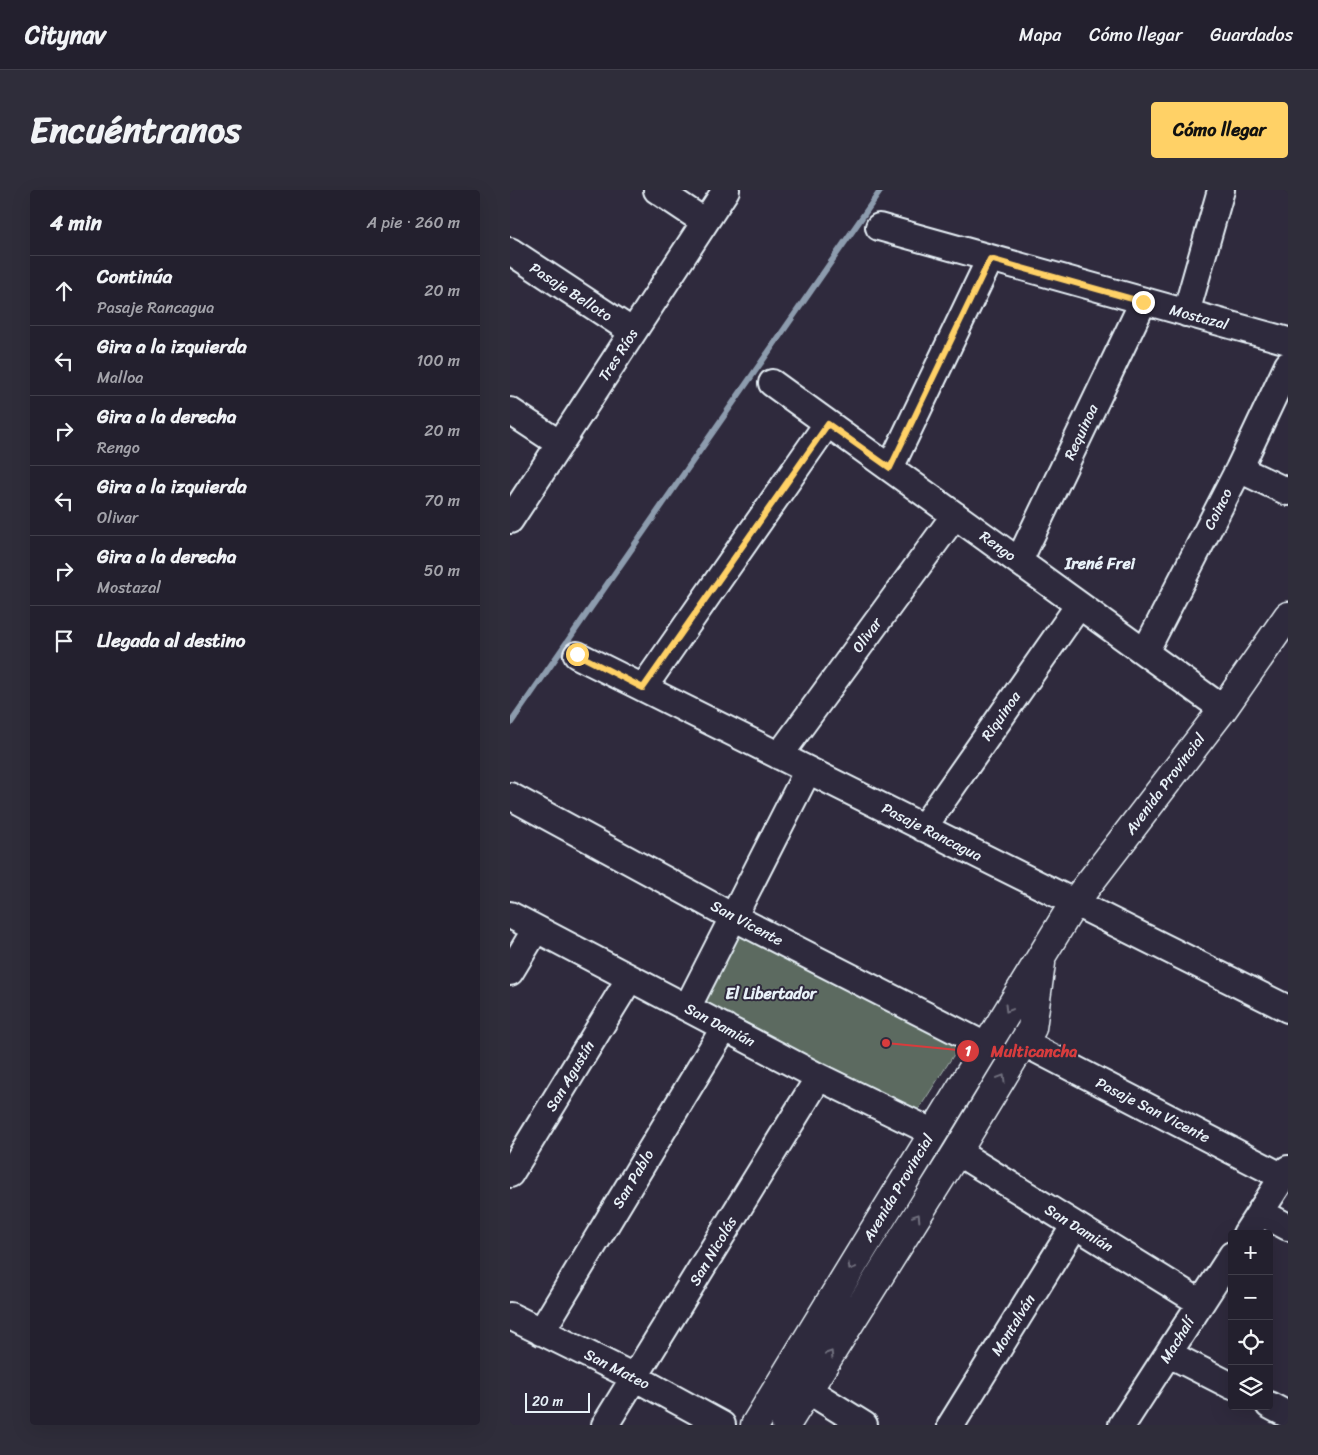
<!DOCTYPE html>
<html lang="es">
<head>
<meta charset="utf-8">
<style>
	:root { --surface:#23202e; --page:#2f2d3a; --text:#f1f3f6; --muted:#a3a3aa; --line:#403e4a; --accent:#ffd166 }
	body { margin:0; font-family:Sriracha,sans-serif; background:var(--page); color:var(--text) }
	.controls { position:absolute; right:15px; bottom:15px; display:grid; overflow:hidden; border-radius:5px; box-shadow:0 5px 20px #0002 }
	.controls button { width:45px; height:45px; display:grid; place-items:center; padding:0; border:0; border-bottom:1px solid var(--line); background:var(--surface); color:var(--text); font:25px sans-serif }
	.scale { position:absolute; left:15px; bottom:12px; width:65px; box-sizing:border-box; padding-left:5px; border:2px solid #e8f1f8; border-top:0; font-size:14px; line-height:18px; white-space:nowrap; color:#e8f1f8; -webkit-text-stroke:4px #2f2a3d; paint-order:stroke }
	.stop { position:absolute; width:15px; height:15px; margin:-11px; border:4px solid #ffd166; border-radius:50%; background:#fff }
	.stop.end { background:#ffd166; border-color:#fff; box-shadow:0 1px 5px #0008 }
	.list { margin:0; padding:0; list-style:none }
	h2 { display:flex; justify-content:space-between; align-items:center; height:65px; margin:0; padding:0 20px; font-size:21px }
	h2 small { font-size:16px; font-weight:400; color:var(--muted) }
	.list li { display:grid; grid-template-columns:32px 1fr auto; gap:15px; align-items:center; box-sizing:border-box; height:70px; padding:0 20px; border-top:1px solid var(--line) }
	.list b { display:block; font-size:19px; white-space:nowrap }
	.list p { margin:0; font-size:16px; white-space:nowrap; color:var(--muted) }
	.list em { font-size:16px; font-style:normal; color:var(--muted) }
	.icon { flex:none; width:28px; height:28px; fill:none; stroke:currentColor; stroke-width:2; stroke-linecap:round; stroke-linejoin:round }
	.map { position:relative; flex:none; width:778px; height:1235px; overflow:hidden; border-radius:5px }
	header { display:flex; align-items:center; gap:30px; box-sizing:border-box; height:70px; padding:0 25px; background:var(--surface); border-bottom:1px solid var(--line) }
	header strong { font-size:24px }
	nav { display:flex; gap:28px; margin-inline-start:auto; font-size:18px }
	.intro { display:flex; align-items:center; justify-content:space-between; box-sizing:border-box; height:120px; padding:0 30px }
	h1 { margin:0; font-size:35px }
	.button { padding:12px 22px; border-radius:5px; background:var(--accent); color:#111; font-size:18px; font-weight:700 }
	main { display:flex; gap:30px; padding:0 30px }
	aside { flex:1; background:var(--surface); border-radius:5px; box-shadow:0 5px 20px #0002 }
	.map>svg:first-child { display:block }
	.green { fill:#5b6a60; stroke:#a2aeac }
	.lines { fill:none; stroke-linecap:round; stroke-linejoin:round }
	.stream { stroke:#8d9cae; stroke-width:6 }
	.minor-casing { stroke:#e8f1f8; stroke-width:30 }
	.tertiary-casing { stroke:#e8f1f8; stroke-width:31 }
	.minor { stroke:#2f2a3d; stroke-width:26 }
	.tertiary { stroke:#2f2a3d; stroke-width:28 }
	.oneway { stroke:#70707e }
	.route { stroke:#ffd166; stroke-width:6 }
	.labels { text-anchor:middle; stroke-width:4; stroke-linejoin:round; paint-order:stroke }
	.street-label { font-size:15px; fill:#e8f1f8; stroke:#2f2a3d }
	.neighbourhood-label { font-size:16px; font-weight:bold; fill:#e8f1f8; stroke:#2f2a3d }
	.leader { fill:none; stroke:#d83c3d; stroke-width:2 }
	.callout-dot { fill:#d83c3d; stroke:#2f2a3d; stroke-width:2 }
	.mark-label { font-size:15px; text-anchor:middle; font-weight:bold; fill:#fff }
	.callout-label { font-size:16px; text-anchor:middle; font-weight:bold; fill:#d83c3d; stroke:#2f2a3d; stroke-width:4; stroke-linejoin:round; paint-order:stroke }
</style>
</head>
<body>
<header>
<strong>Citynav</strong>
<nav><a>Mapa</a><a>Cómo llegar</a><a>Guardados</a></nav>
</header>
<div class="intro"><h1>Encuéntranos</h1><a class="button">Cómo llegar</a></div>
<main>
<aside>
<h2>4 min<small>A pie · 260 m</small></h2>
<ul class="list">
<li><svg class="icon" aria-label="ahead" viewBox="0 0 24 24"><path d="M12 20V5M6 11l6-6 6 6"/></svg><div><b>Continúa</b><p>Pasaje Rancagua</p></div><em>20 m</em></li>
<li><svg class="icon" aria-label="left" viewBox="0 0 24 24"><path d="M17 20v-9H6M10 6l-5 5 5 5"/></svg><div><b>Gira a la izquierda</b><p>Malloa</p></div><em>100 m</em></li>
<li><svg class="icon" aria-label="right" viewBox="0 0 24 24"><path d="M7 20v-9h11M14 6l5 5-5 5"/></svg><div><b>Gira a la derecha</b><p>Rengo</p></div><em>20 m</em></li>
<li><svg class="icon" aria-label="left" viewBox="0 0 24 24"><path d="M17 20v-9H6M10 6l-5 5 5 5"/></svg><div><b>Gira a la izquierda</b><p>Olivar</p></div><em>70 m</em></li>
<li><svg class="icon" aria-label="right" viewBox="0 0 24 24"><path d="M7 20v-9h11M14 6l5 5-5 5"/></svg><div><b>Gira a la derecha</b><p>Mostazal</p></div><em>50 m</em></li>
<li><svg class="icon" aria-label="arrive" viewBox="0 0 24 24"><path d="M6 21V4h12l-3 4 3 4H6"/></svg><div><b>Llegada al destino</b></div></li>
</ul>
</aside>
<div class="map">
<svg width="778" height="1235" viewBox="0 0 778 1235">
	<rect width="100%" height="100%" fill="#2f2a3d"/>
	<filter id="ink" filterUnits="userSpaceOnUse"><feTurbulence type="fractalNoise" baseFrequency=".02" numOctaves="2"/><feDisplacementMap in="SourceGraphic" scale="10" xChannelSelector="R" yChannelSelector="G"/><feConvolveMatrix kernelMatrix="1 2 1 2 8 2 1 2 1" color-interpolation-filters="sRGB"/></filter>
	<g filter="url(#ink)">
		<path class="green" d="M228,739l224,113 -47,73 -219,-110z"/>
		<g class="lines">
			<path class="stream" d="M0,534l371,-534"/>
			<g class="minor-casing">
				<path id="minor" d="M147,0l48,32
					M369,37l409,114
					M0,61l123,81
					M676,123l35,-123
					M262,193l451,326
					M0,221l50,33
					M380,278l100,-209
					M729,279l49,23
					M0,330l216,-330
					M509,371l124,-259
					M635,462l94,-183 49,-104
					M67,465l711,354
					M133,498l184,-264
					M269,566l176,-241
					M0,606l223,121 253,129
					M413,638l156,-223
					M0,725l309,162 113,55
					M0,782l26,-43
					M177,818l121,-238
					M514,853l259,134
					M447,962l244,151
					M0,984l120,-196
					M750,1022l28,15
					M736,1044l42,-65
					M0,1126l126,62 86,47
					M31,1142l184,-305
					M659,1164l63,32
					M280,1189l74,46
					M759,1215l19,10
					M95,1235l214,-348
					M441,1235l124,-200
					M612,1235l110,-170"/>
			</g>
			<g class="tertiary-casing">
				<path id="tertiary" d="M245,1235l319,-522 149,-194 65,-93
					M276,1235l171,-273 75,-124 9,-65"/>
			</g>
			<use href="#minor" class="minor"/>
			<use href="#tertiary" class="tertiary"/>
		</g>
		<defs><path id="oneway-chevron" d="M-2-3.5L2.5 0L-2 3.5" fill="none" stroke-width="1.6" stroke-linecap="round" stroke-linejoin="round" transform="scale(1.25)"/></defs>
		<g class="oneway">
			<use href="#oneway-chevron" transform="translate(498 819) rotate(121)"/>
			<use href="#oneway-chevron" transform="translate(492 888) rotate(-59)"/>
			<use href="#oneway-chevron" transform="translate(407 1027) rotate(-58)"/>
			<use href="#oneway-chevron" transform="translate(341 1077) rotate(121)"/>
			<use href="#oneway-chevron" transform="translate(320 1164) rotate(-58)"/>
		</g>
	</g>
	<g class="lines" filter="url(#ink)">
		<path class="route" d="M67,464l66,34 185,-264 62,44 100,-209 153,43"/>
	</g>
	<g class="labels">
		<g class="street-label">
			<text transform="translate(61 102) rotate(33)" y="5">Pasaje Belloto</text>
			<text transform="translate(689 127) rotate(15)" y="5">Mostazal</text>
			<text transform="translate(108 165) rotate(-57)" y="5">Tres Ríos</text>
			<text transform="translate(571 242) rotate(-65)" y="5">Requinoa</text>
			<text transform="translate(708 319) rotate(-63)" y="5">Coinco</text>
			<text transform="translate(488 356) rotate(36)" y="5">Rengo</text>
			<text transform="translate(357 445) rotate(-54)" y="5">Olivar</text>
			<text transform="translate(491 526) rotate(-55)" y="5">Riquinoa</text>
			<text transform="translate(655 594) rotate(-53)" y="5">Avenida Provincial</text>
			<text transform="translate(422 642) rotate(27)" y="5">Pasaje Rancagua</text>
			<text transform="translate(237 733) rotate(28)" y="5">San Vicente</text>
			<text transform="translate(210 835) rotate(28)" y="5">San Damián</text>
			<text transform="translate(60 886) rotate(-59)" y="5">San Agustín</text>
			<text transform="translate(643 920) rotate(27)" y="5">Pasaje San Vicente</text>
			<text transform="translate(123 989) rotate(-59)" y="5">San Pablo</text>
			<text transform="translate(388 998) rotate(-59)" y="5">Avenida Provincial</text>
			<text transform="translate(569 1038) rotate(32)" y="5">San Damián</text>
			<text transform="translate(203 1061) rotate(-59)" y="5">San Nicolás</text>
			<text transform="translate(503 1135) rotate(-58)" y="5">Montalván</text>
			<text transform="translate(667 1150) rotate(-58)" y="5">Machalí</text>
			<text transform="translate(107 1179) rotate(27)" y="5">San Mateo</text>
		</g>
		<g class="neighbourhood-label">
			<text x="590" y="379">Irené Frei</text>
			<text x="261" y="809">El Libertador</text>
		</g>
	</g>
	<path class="leader" d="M376 853L458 861"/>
	<g class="callout-dot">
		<circle cx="376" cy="853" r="5"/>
		<circle cx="458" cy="861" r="12"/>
	</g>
	<g class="mark-label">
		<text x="458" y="866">1</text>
	</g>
	<g class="callout-label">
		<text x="524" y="867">Multicancha</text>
	</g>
</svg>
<div class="controls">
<button>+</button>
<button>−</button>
<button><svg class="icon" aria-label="locate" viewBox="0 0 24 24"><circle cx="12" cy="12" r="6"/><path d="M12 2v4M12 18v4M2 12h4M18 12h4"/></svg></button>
<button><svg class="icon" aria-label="layers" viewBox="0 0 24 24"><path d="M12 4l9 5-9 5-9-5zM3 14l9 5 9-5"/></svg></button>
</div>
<div class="scale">20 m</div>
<div class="stop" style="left:67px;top:464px"></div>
<div class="stop end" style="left:633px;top:112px"></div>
</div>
</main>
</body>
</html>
